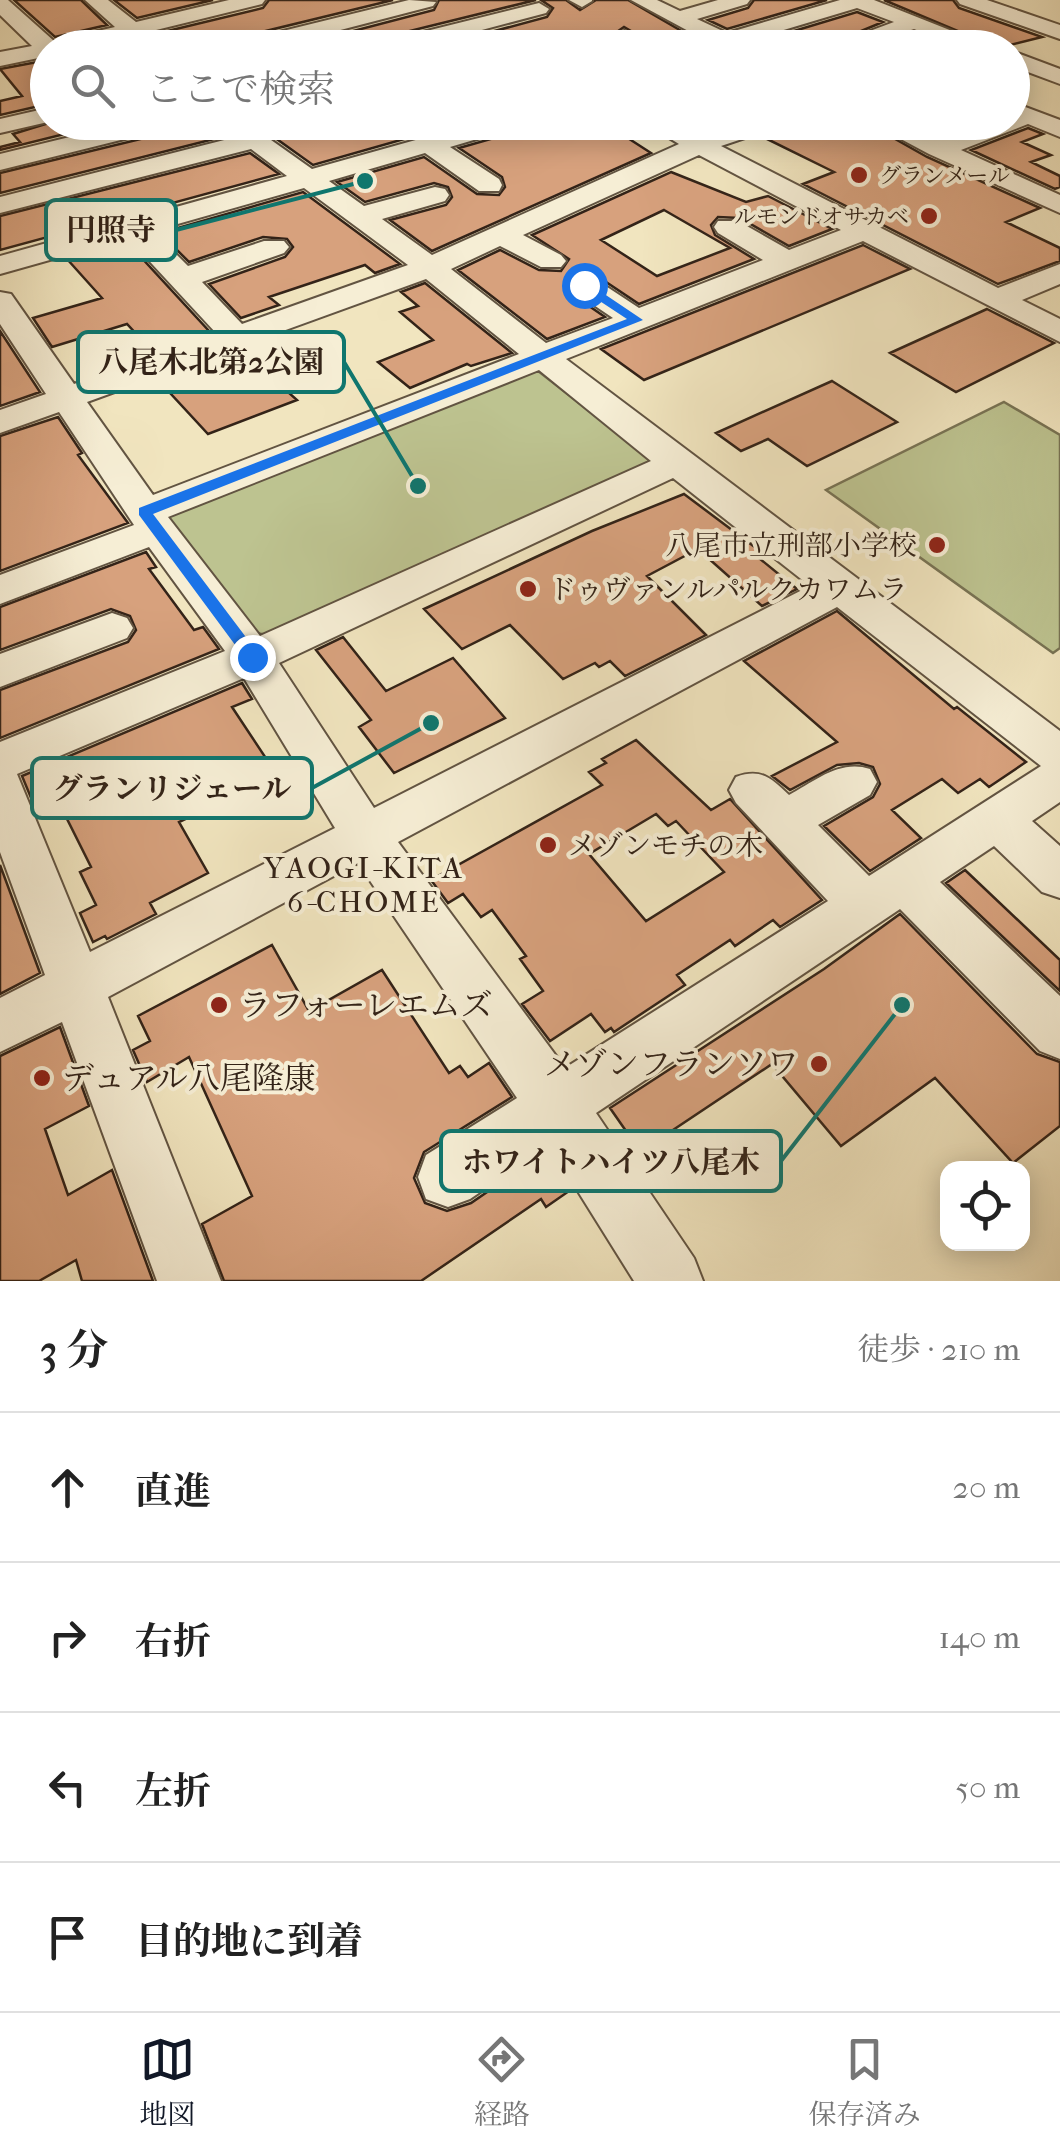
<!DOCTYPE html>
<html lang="ja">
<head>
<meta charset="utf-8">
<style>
	:root { --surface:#fff; --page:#f6f6f6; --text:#222; --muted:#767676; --line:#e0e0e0; --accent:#111827 }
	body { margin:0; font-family:"IM FELL French Canon","Noto Serif JP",serif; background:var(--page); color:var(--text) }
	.controls { position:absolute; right:30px; bottom:30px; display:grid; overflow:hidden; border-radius:20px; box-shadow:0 5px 25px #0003 }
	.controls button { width:90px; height:90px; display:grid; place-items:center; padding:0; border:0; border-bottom:2px solid var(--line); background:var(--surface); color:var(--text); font:50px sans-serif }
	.stop { position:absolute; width:30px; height:30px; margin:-22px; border:8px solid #1a73e8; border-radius:50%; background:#fff }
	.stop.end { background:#1a73e8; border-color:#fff; box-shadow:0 2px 10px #0008 }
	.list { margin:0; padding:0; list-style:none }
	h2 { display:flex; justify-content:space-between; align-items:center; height:130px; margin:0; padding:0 40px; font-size:42px }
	h2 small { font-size:32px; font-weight:400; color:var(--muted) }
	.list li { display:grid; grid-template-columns:65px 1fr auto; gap:30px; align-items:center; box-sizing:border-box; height:150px; padding:0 40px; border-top:2px solid var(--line) }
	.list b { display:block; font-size:38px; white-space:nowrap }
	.list em { font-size:32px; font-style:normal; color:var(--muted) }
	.icon { flex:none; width:55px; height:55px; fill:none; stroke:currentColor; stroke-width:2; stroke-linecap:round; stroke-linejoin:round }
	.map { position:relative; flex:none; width:1060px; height:1281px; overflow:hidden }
	.search { position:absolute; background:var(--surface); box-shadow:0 5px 25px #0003; left:30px; right:30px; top:30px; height:110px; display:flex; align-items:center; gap:25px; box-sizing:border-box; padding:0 35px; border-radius:55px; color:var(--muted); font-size:38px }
	.sheet { height:730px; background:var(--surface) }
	nav { display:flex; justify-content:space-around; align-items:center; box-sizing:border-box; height:140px; border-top:2px solid var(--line); background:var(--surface); font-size:28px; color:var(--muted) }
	nav a { display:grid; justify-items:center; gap:5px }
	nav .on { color:var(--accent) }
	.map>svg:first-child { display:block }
	.green { fill:#bdc390; stroke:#787354; stroke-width:2.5 }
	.building { fill:#d7a17d; stroke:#332318; stroke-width:2.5; fill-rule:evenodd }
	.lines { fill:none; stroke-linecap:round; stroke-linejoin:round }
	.minor-casing { stroke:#625442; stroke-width:4 }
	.minor { fill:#f6eed5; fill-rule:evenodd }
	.route { fill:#1a73e8 }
	.poi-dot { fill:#8f2418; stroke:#f6eed5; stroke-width:4 }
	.labels { text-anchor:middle; stroke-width:8; stroke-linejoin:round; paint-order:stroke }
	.far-poi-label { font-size:22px; fill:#332318; stroke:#f6eed5; text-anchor:start }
	.poi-label { font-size:28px; fill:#332318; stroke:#f6eed5; text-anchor:start }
	.neighbourhood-label { font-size:30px; letter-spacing:2.5px; fill:#332318; stroke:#f6eed5 }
	.near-poi-label { font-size:32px; fill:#332318; stroke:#f6eed5; text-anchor:start }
	.leader { fill:none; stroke:#0f766e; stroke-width:4 }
	.callout-dot { fill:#0f766e; stroke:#f6eed5; stroke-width:4 }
	.callout { fill:#f6eed5; stroke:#0f766e; stroke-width:4 }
	.callout-label { font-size:30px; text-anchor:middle; font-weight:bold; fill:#332318 }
</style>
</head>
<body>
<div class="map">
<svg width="1060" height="1281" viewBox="0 0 1060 1281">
	<rect width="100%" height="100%" fill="#f1e5bf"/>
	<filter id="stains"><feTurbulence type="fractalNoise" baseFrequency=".002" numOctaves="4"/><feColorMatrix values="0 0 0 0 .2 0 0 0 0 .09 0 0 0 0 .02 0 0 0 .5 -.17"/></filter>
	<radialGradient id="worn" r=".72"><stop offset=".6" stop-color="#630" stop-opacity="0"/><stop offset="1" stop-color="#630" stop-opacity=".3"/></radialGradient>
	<path class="green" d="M533,367l115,90 1,7 -376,172 -17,-3 -89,-115 13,-11z
		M1004,402l56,33v213l-7,5 -227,-163z"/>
	<path class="building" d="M14,0h67l26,25 -52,12z
		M114,0h99l-76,18z
		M269,0h124l-160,39 -5,9h-74l7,-7 -6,-7 108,-26z
		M439,0h97l-159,39 -5,9h-84l146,-38z
		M541,0h25l14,10 16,-10h32l69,40 -11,8h-26l-36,-21 -13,9 9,12h-46l-33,-16 -8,16h-102l116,-31 6,-9z
		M754,0h73l-100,29 -19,-9 40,-12z
		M884,0h69l6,8 83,29 -44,11z
		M857,12l26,10 -63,26h-66l-3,-4z
		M914,33l37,15h-79z
		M48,60v44l-48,11v-14l22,-5 -22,-27z
		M52,122h61l-113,28v-3l20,-5 -7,-8z
		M180,122h46l8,12 -234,59v-20l174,-42z
		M260,122h204l-151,43 -46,-33z
		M524,122h79l48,31 -219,98 -42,-31 56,-15 6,-8 -4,-10 -14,-4 -69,19 -28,-20 87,-25 53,37 22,1 6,-8 -3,-10 -43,-29 60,-17z
		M792,122h73l62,35 113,51 -34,14 54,26v13l-62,23 -195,-100 31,-12 -73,-36z
		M912,122h66l-38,14z
		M1028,128l15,6 -21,8 29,13 -20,7 29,14v11l-5,2 -84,-39z
		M250,153l29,21 -279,76v-34z
		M671,172l75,30 22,-6 64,33 -43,17 -49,-28 -22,-1 -7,8 4,10 39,24 -115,45 -42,-28 -24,-1 -7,8 4,10 35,24 -58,22 -89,-69 42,-20 39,20 22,1 8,-12 -37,-24zM664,210l66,38 -73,28 -56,-36z
		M303,192l97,72 -25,9 -10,-8 -96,32 10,8 -38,13 -32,-34 76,-27 8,-10 -6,-8 -24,-2 -74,25 -29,-29z
		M127,242l82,89 -56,21 -26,-28 -75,23 -19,-29 69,-20 -35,-39z
		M863,245l47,24 -266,111 -43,-31z
		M425,283l87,70 -41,13 -4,-2 -57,24 -32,-26 55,-22 -33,-28 18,-6 -17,-14z
		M987,309l67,34 -98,49 -66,-39z
		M0,331l40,61 -40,14z
		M241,350l56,50 -89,34 -49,-53z
		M832,381l65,41 -90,44 -39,-27 -27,12 -25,-18z
		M58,417l24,36 -4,2 50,68 -128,48v-135z
		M684,494l76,57 -6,3 43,35 -35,17 -64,-57 -51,27 59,59 -81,41 -15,-15 -11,6 -4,-4 -32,16 -53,-54 -48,24 -38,-40 168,-78z
		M146,552l10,15 -7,2 45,61 9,-3 16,22 -219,89v-48l128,-48 8,-12 -6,-14 -19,-7 -111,41v-43z
		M837,611l117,98 3,-2 69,55 -37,25 -9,-8 -22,14 -16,-14 -50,31 29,28 -51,33 -46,-45 49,-29 7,-13 -7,-17 -14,-4 -22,2 -47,25 -18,-14 65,-34 -93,-81z
		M343,637l43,54 67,-33 52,60 -111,55 -35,-46 12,-7 -55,-70z
		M242,683l10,16 -20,8 49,74 -35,17 -4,-6 -63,30 29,51 -58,30 6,11 -49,25 -2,-3 -12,6 -13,-29 16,-8 -16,-33 11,-5 -36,-72 -21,10 -12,-29z
		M636,740l75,70 19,-11 92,101 -42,27 -7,-7 -38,26 -5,-6 -53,35 8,10 -71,47 -3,-4 -6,4 -14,-18 -41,27 -28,-37 21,-13 -23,-32 6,-3 -34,-46 -11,7 -18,-23 -15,9 -17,-23 171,-95 -13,-13 17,-9 -4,-4zM656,814l12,12 8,-5 48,51 -78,49 -57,-67z
		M0,865l40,108 -40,21z
		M965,870l95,90v31l-114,-108z
		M900,914l137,140 23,8v64l-47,37 -78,-85 -94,68 -69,-82 -141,94 -14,-21 9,-6 -16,-23 214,-139z
		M272,945l37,66 73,-41 67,103 11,-7 8,11 21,-14 23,34 -88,55 -10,26 11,25 22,8 24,-8 77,-53 24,39 -26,18 -5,-8 -120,82h-197l-22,-57 50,-28 -63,-139 -42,25 -14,-32 17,-9 -12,-25z
		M60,1027l29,79 -44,23 23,66 44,-25 41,111h-71l-6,-21 -37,21h-39v-225z"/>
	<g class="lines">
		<g class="minor-casing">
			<path id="minor" d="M0,0h8l46,41 61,-14 -30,-27h23l28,22 93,-22h36l-3,4 -114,28 9,9 -11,7 -18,-11 -44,11h-36v8l-48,10v-14l32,-6 -32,-31z
				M409,0l27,2 -3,4 -162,42h-40l3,-5z
				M569,0h23v1l-10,6z
				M631,0h26l23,11 38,-11h32l-3,4 -50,15 30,14 113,-33h34l121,48h-33l-48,-19 -55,19h-35l70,-26 -37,-14 -113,34 6,6h-60l15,-8z
				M957,0h30l73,25v14l-100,-35z
				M539,3l10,6 -3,4 -132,35h-39l3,-5z
				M625,31l31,17c-15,0 -32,3 -42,-10l3,-5z
				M1012,51l48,18v15l-48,-18z
				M1012,102l48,18v17l-32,-13 -67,26 99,45v18l-131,-59 -60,-32h33l38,18 51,-18h21z
				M48,108v14l-48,11v-14z
				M131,122h45l-3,5 -173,43v-16z
				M230,122h25l9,13 48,34 168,-47h41l-3,5 -68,20 49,32 3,6 -3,6h-20l-54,-38 -96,28 35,25 71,-19 10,2 4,6 -4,6 -63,18 50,36 247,-111 -36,-22h32l26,14 42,-14h38l-3,5 -57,19 277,142 62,-24v20l-38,16 38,19v23l-197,-101 -297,118 494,372v71l-28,19 28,25v52l-18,-6 -48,-46 -54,36 120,114v63l-20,-8 -140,-142 -304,204 98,145 9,23h-69l-85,-136 -79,54 -22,8 -22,-8 -8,-22 8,-22 91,-57 -159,-235 -250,134 113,284h-64l-95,-259 -62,30v-54l45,-23 -45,-123v-110l225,-91 -76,-104 -149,57v-29l134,-50 -75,-113 -59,21v-23l46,-16 -46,-70v-32l11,2 63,90 142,-51 -88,-95 -128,36v-18l287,-80 -36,-27 -251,64v-16l240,-61zM699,155l142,75 -52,20 -51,-29h-20l-4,6 4,6 45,27 -124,48 -44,-29h-22l-4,6 4,6 40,27 -67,25 -95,-74 49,-23 41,21h20l5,-6 -5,-6 -38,-20zM304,188l104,77 -166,59 -40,-42 82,-29 5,-6 -5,-6h-20l-76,25 -35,-35zM426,279l93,75 -366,141 -66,-93zM539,370l112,91 -391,175 -92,-119zM673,478l137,108 -436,222 -95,-145zM837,607l204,159 -172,110 -51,-51 52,-30 7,-13 -7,-13c-30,-10 -55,12 -81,26 -18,-17 -28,-27 -53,-18l-7,13 7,13 92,98 -263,167 -167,-226zM244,678l91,150 -245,124 -73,-178z
				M112,613l15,5 6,10 -6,10 -127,49v-33z"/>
		</g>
		<use href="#minor" class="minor"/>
	</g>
	<path class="route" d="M580,283h8l55,37 -490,194 108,143 -3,4h-11l-108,-146v-7l488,-189 -47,-31z"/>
	<g class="poi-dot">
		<circle cx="859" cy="175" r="10"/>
		<circle cx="929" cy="216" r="10"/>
		<circle cx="937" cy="545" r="10"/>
		<circle cx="528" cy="589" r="10"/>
		<circle cx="548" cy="845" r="10"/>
		<circle cx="219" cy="1005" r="10"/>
		<circle cx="819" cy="1064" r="10"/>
		<circle cx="42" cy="1078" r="10"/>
	</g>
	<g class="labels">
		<g class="far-poi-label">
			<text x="879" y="183">グランメール</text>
			<text x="909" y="224" text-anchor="end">ルモンドオサカベ</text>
		</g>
		<g class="poi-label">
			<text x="917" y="555" text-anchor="end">八尾市立刑部小学校</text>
			<text x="548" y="599">ドゥヴァンルパルクカワムラ</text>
			<text x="568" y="855">メゾンモチの木</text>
		</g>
		<g class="neighbourhood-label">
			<text x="364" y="878">YAOGI-KITA<tspan x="364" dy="34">6-CHOME</tspan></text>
		</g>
		<g class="near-poi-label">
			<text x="239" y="1016">ラフォーレエムズ</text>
			<text x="799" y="1075" text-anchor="end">メゾンフランソワ</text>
			<text x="62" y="1089">デュアル八尾隆康</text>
		</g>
	</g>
	<path class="leader" d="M365 181L176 230M418 486L344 362M431 723L312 788M902 1005L781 1161"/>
	<g class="callout-dot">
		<circle cx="365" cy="181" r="10"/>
		<circle cx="418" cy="486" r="10"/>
		<circle cx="431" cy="723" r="10"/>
		<circle cx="902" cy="1005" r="10"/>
	</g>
	<g class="callout">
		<rect x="46" y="200" width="130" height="60" rx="10"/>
		<rect x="78" y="332" width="266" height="60" rx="10"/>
		<rect x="32" y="758" width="280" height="60" rx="10"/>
		<rect x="441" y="1131" width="340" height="60" rx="10"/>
	</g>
	<g class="callout-label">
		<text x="111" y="240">円照寺</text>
		<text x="211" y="372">八尾木北第2公園</text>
		<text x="172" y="799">グランリジェール</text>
		<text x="611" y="1172">ホワイトハイツ八尾木</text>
	</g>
	<rect width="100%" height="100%" filter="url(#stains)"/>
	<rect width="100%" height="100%" fill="url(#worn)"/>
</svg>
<div class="controls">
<button><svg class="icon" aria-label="locate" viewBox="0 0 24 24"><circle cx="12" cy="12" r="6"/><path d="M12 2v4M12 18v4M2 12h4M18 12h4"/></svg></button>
</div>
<div class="stop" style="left:584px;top:285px"></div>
<div class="stop end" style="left:252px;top:657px"></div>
<div class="search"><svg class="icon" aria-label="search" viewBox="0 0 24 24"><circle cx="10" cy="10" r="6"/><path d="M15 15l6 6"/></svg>ここで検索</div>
</div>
<section class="sheet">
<h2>3 分<small>徒歩 · 210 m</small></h2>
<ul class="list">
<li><svg class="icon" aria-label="ahead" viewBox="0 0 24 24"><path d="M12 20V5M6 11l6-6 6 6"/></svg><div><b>直進</b></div><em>20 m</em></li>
<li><svg class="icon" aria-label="right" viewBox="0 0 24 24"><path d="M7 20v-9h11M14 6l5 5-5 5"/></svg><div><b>右折</b></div><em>140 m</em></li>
<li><svg class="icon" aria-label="left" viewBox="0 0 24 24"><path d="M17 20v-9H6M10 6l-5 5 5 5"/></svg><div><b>左折</b></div><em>50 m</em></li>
<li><svg class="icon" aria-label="arrive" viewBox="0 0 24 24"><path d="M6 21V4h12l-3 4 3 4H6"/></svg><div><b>目的地に到着</b></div></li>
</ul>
</section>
<nav>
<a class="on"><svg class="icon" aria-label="map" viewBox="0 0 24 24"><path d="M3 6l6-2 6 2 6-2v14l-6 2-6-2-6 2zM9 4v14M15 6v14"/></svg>地図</a>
<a><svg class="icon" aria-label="directions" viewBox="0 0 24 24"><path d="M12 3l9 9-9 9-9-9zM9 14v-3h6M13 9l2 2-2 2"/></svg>経路</a>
<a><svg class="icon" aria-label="saved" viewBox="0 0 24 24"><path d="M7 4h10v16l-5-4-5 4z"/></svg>保存済み</a>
</nav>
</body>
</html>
